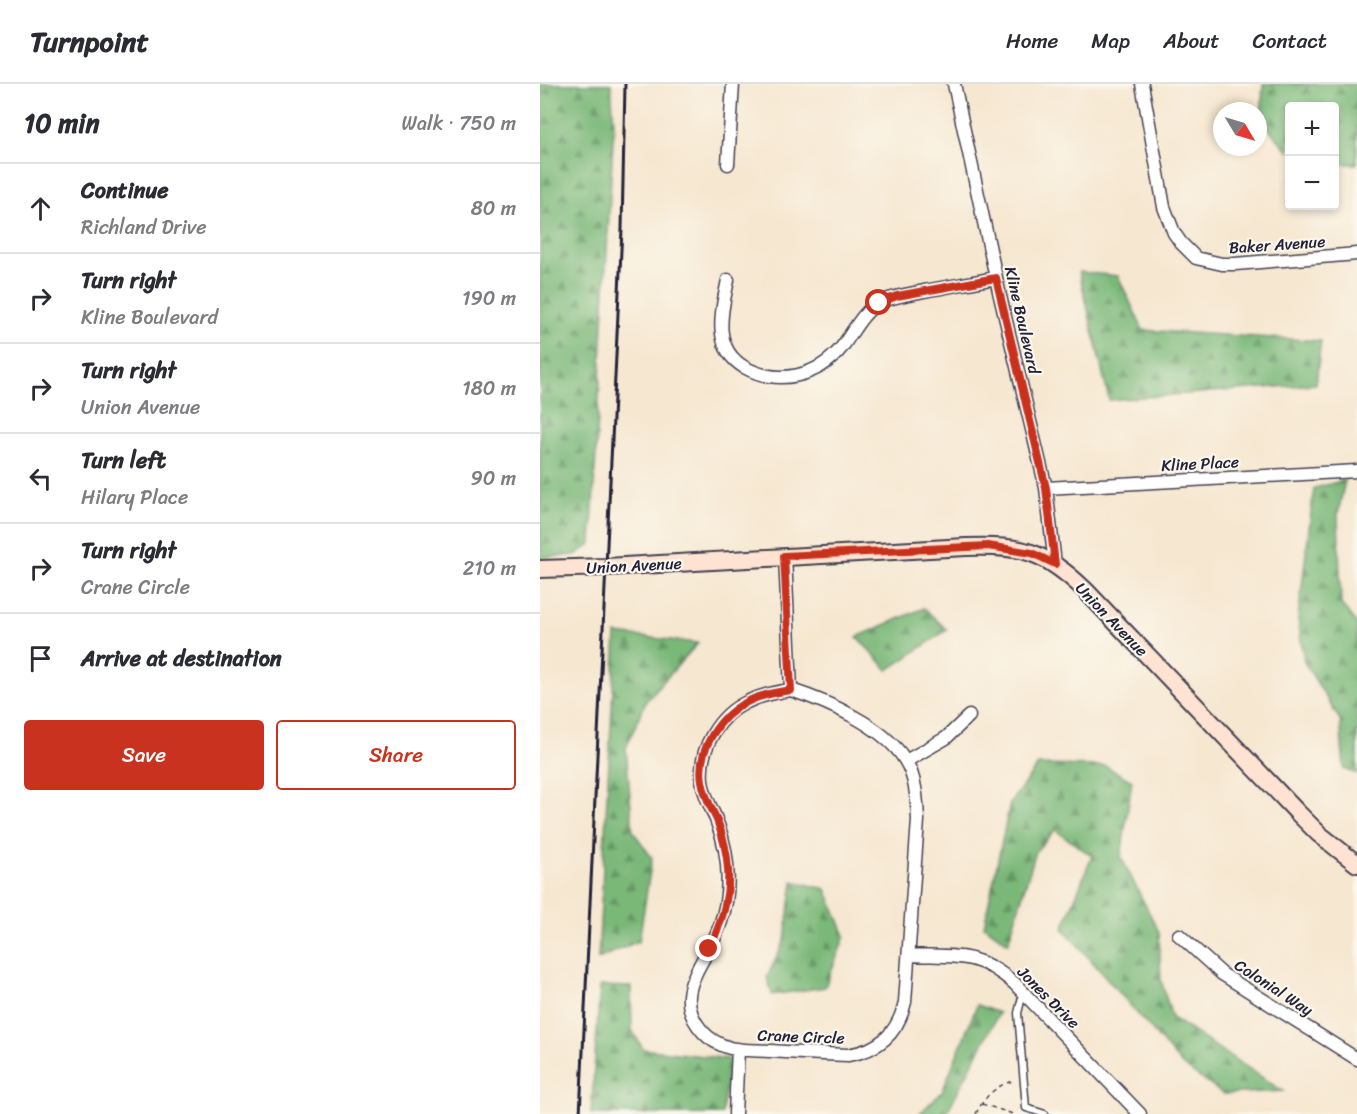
<!DOCTYPE html>
<html lang="en">
<head>
<meta charset="utf-8">
<style>
	:root { --surface:#fff; --page:#f7f7f7; --text:#2b2b33; --muted:#7c7c81; --line:#e1e1e2; --accent:#c8321e }
	body { margin:0; font-family:Sriracha,sans-serif; background:var(--page); color:var(--text) }
	.controls { position:absolute; right:18px; top:18px; display:grid; overflow:hidden; border-radius:6px; box-shadow:0 3px 9px #0003 }
	.controls button { width:54px; height:54px; display:grid; place-items:center; padding:0; border:0; border-bottom:2px solid var(--line); background:var(--surface); color:var(--text); font:30px sans-serif }
	.compass { position:absolute; left:673px; top:18px; width:54px; height:54px; border-radius:50%; background:var(--surface); box-shadow:0 3px 9px #0003; rotate:128deg }
	.stop { position:absolute; width:18px; height:18px; margin:-14px; border:4px solid #c8321e; border-radius:50%; background:#fff }
	.stop.end { background:#c8321e; border-color:#fff; box-shadow:0 2px 6px #0008 }
	.list { margin:0; padding:0; list-style:none }
	h2 { display:flex; justify-content:space-between; align-items:center; height:78px; margin:0; padding:0 24px; font-size:26px }
	h2 small { font-size:20px; font-weight:400; color:var(--muted) }
	.list li { display:grid; grid-template-columns:39px 1fr auto; gap:18px; align-items:center; box-sizing:border-box; height:90px; padding:0 24px; border-top:2px solid var(--line) }
	.list b { display:block; font-size:22px; white-space:nowrap }
	.list p { margin:0; font-size:20px; white-space:nowrap; color:var(--muted) }
	.list em { font-size:20px; font-style:normal; color:var(--muted) }
	.actions { display:flex; gap:12px; padding:18px 24px }
	.actions a { flex:1; padding:14px 0; border:2px solid var(--accent); border-radius:6px; text-align:center; font-size:21px; color:var(--accent) }
	.actions .main { background:var(--accent); color:#fff }
	.icon { flex:none; width:33px; height:33px; fill:none; stroke:currentColor; stroke-width:2; stroke-linecap:round; stroke-linejoin:round }
	.map { position:relative; flex:none; width:817px; height:1030px; overflow:hidden }
	header { display:flex; align-items:center; gap:36px; box-sizing:border-box; height:84px; padding:0 30px; background:var(--surface); border-bottom:2px solid var(--line) }
	header strong { font-size:28px }
	nav { display:flex; gap:33px; margin-inline-start:auto; font-size:21px }
	main { display:flex }
	aside { flex:1; background:var(--surface) }
	.map>svg:first-child { display:block }
	.forest { fill:url(#forest-firs); stroke:#4e6d5a; stroke-width:1.5 }
	.lines { fill:none; stroke-linecap:round; stroke-linejoin:round }
	.service-casing { stroke:#424051; stroke-width:9 }
	.minor-casing { stroke:#424051; stroke-width:15 }
	.secondary-casing { stroke:#424051; stroke-width:20 }
	.path { stroke:#424051; stroke-width:1.5; stroke-dasharray:4.5 4.5; stroke-linecap:butt }
	.service { stroke:#fff; stroke-width:6 }
	.minor { stroke:#fff; stroke-width:12 }
	.secondary { stroke:#fee3d2; stroke-width:16 }
	.rail { stroke:#22223b; stroke-width:3 }
	.route { stroke:#c8321e; stroke-width:8 }
	.labels { text-anchor:middle; stroke-width:4.5; stroke-linejoin:round; paint-order:stroke }
	.street-label { font-size:16px; fill:#22223b; stroke:#fbf7ec }
</style>
</head>
<body>
<header>
<strong>Turnpoint</strong>
<nav><a>Home</a><a>Map</a><a>About</a><a>Contact</a></nav>
</header>
<main>
<aside>
<h2>10 min<small>Walk · 750 m</small></h2>
<ul class="list">
<li><svg class="icon" aria-label="ahead" viewBox="0 0 24 24"><path d="M12 20V5M6 11l6-6 6 6"/></svg><div><b>Continue</b><p>Richland Drive</p></div><em>80 m</em></li>
<li><svg class="icon" aria-label="right" viewBox="0 0 24 24"><path d="M7 20v-9h11M14 6l5 5-5 5"/></svg><div><b>Turn right</b><p>Kline Boulevard</p></div><em>190 m</em></li>
<li><svg class="icon" aria-label="right" viewBox="0 0 24 24"><path d="M7 20v-9h11M14 6l5 5-5 5"/></svg><div><b>Turn right</b><p>Union Avenue</p></div><em>180 m</em></li>
<li><svg class="icon" aria-label="left" viewBox="0 0 24 24"><path d="M17 20v-9H6M10 6l-5 5 5 5"/></svg><div><b>Turn left</b><p>Hilary Place</p></div><em>90 m</em></li>
<li><svg class="icon" aria-label="right" viewBox="0 0 24 24"><path d="M7 20v-9h11M14 6l5 5-5 5"/></svg><div><b>Turn right</b><p>Crane Circle</p></div><em>210 m</em></li>
<li><svg class="icon" aria-label="arrive" viewBox="0 0 24 24"><path d="M6 21V4h12l-3 4 3 4H6"/></svg><div><b>Arrive at destination</b></div></li>
</ul>
<div class="actions"><a class="main">Save</a><a>Share</a></div>
</aside>
<div class="map">
<svg width="817" height="1030" viewBox="0 0 817 1030">
	<defs>
		<pattern id="forest-firs" width="22" height="20" patternUnits="userSpaceOnUse" patternTransform="scale(1.5)"><rect width="22" height="20" fill="#7ab878"/><path d="M5 1l3.5 6h-7zM16 11l3.5 6h-7z" fill="#649564"/></pattern>
	</defs>
	<rect width="100%" height="100%" fill="#fbf7ec"/>
	<filter id="ink" filterUnits="userSpaceOnUse"><feTurbulence type="fractalNoise" baseFrequency=".0167" numOctaves="2"/><feDisplacementMap in="SourceGraphic" scale="12" xChannelSelector="R" yChannelSelector="G"/><feConvolveMatrix kernelMatrix="1 2 1 2 8 2 1 2 1" color-interpolation-filters="sRGB"/></filter>
	<filter id="wash" filterUnits="userSpaceOnUse"><feTurbulence type="fractalNoise" baseFrequency=".008" numOctaves="4" result="noise"/><feDisplacementMap in="SourceGraphic" scale="24" xChannelSelector="R" yChannelSelector="G"/><feGaussianBlur stdDeviation="1.35" result="paint"/><feColorMatrix in="noise" values="0 0 0 0 0 0 0 0 0 0 0 0 0 0 0 0 0 1.4 0 .05"/><feComposite in="paint" operator="in"/></filter>
	<g filter="url(#wash)">
		<rect width="100%" height="100%" fill="#f6e7d0"/>
		<path class="forest" d="M0,0h71l3,40 -23,420 -16,11 -35,3z
			M723,0h94v80h-22l-1,-58h-44l-1,46 -28,-32z
			M539,188l39,4 25,54 178,11 -5,43 -207,16z
			M805,396l-7,35 3,89 16,20v150l-13,-5 -4,-49 -36,-58 -6,-44 16,-130z
			M384,524l23,22 -59,40 -31,-33z
			M76,550l82,9 -52,58 -20,47 7,83 19,27 -13,83 -41,18z
			M498,681l67,1 27,15 -11,76 38,75 2,48 11,38 111,73 -60,3 -40,-28 -120,-138 29,-72 -37,-26 -19,21 -28,92 -24,-17 26,-123z
			M253,797l33,8 19,47 -20,51 -53,8 -5,-18 18,-37z
			M60,902l31,1 1,43 11,19 86,10 -7,55h-131z
			M437,921l22,8 -53,101h-27l23,-22z"/>
	</g>
	<g filter="url(#ink)">
		<g class="lines">
			<g class="service-casing">
				<path id="service" d="M483,909l-5,20 8,95 19,6"/>
			</g>
			<g class="minor-casing">
				<path id="minor" d="M414,0l46,212 46,192 9,76
					M602,0l22,123 10,26 7,10 15,15 26,6h13l122,-10
					M188,80l5,-80
					M188,196c-6,30 -17,67 16,87 34,19 74,10 98,-20 11,-15 21,-36 38,-45 14,-6 30,-8 44,-11 24,-4 48,-9 72,-13
					M506,404l311,-17
					M245,472l6,134
					M251,606c37,12 93,36 114,70 11,17 12,40 13,60l-13,182c-7,32 -26,48 -57,53 -26,-1 -52,-2 -77,-4 -14,-1 -28,0 -41,-3 -10,-3 -20,-8 -27,-16 -27,-30 -10,-55 6,-83 8,-14 14,-30 17,-47 4,-27 1,-54 -9,-80 -5,-14 -14,-27 -15,-42 -3,-32 17,-65 45,-78 14,-7 30,-10 44,-12z
					M366,677l40,-23 23,-22
					M639,851l43,39 135,85
					M370,871c46,2 67,-4 104,28l126,131
					M195,1030l3,-65"/>
			</g>
			<g class="secondary-casing">
				<path id="secondary" d="M0,485l66,-2 360,-20c57,-2 79,4 120,44l212,222 21,21 38,30"/>
			</g>
			<path class="path" d="M442,1020l31,10
				M436,1030c7,-16 21,-30 38,-33"/>
			<use href="#service" class="service"/>
			<use href="#minor" class="minor"/>
			<use href="#secondary" class="secondary"/>
			<path class="rail" d="M40,1030l42,-885 3,-145"/>
		</g>
	</g>
	<g class="lines" filter="url(#ink)">
		<path class="route" d="M169,865c12,-25 21,-51 19,-80 -1,-17 -5,-33 -11,-49 -6,-12 -13,-25 -15,-39 -5,-31 17,-65 45,-79 13,-7 30,-10 44,-12l-7,-134 204,-10 44,7 23,11 -9,-76 -50,-210 -99,18 -18,7"/>
	</g>
	<g class="labels">
		<g class="street-label">
			<text transform="translate(737 160) rotate(-4)" y="6">Baker Avenue</text>
			<text transform="translate(483 236) rotate(77)" y="6">Kline Boulevard</text>
			<text transform="translate(660 379) rotate(-3)" y="6">Kline Place</text>
			<text transform="translate(94 481) rotate(-3)" y="6">Union Avenue</text>
			<text transform="translate(572 535) rotate(46)" y="6">Union Avenue</text>
			<text transform="translate(734 903) rotate(33)" y="6">Colonial Way</text>
			<text transform="translate(509 913) rotate(45)" y="6">Jones Drive</text>
			<text transform="translate(261 952) rotate(2)" y="6">Crane Circle</text>
		</g>
	</g>
</svg>
<div class="controls">
<button>+</button>
<button>−</button>
</div>
<svg class="compass" viewBox="-18 -18 36 36"><path d="M0-13l5 13h-10z" fill="#e53935"/><path d="M0 13l5-13h-10z" fill="#7c7c81"/></svg>
<div class="stop" style="left:339px;top:219px"></div>
<div class="stop end" style="left:169px;top:865px"></div>
</div>
</main>
</body>
</html>
